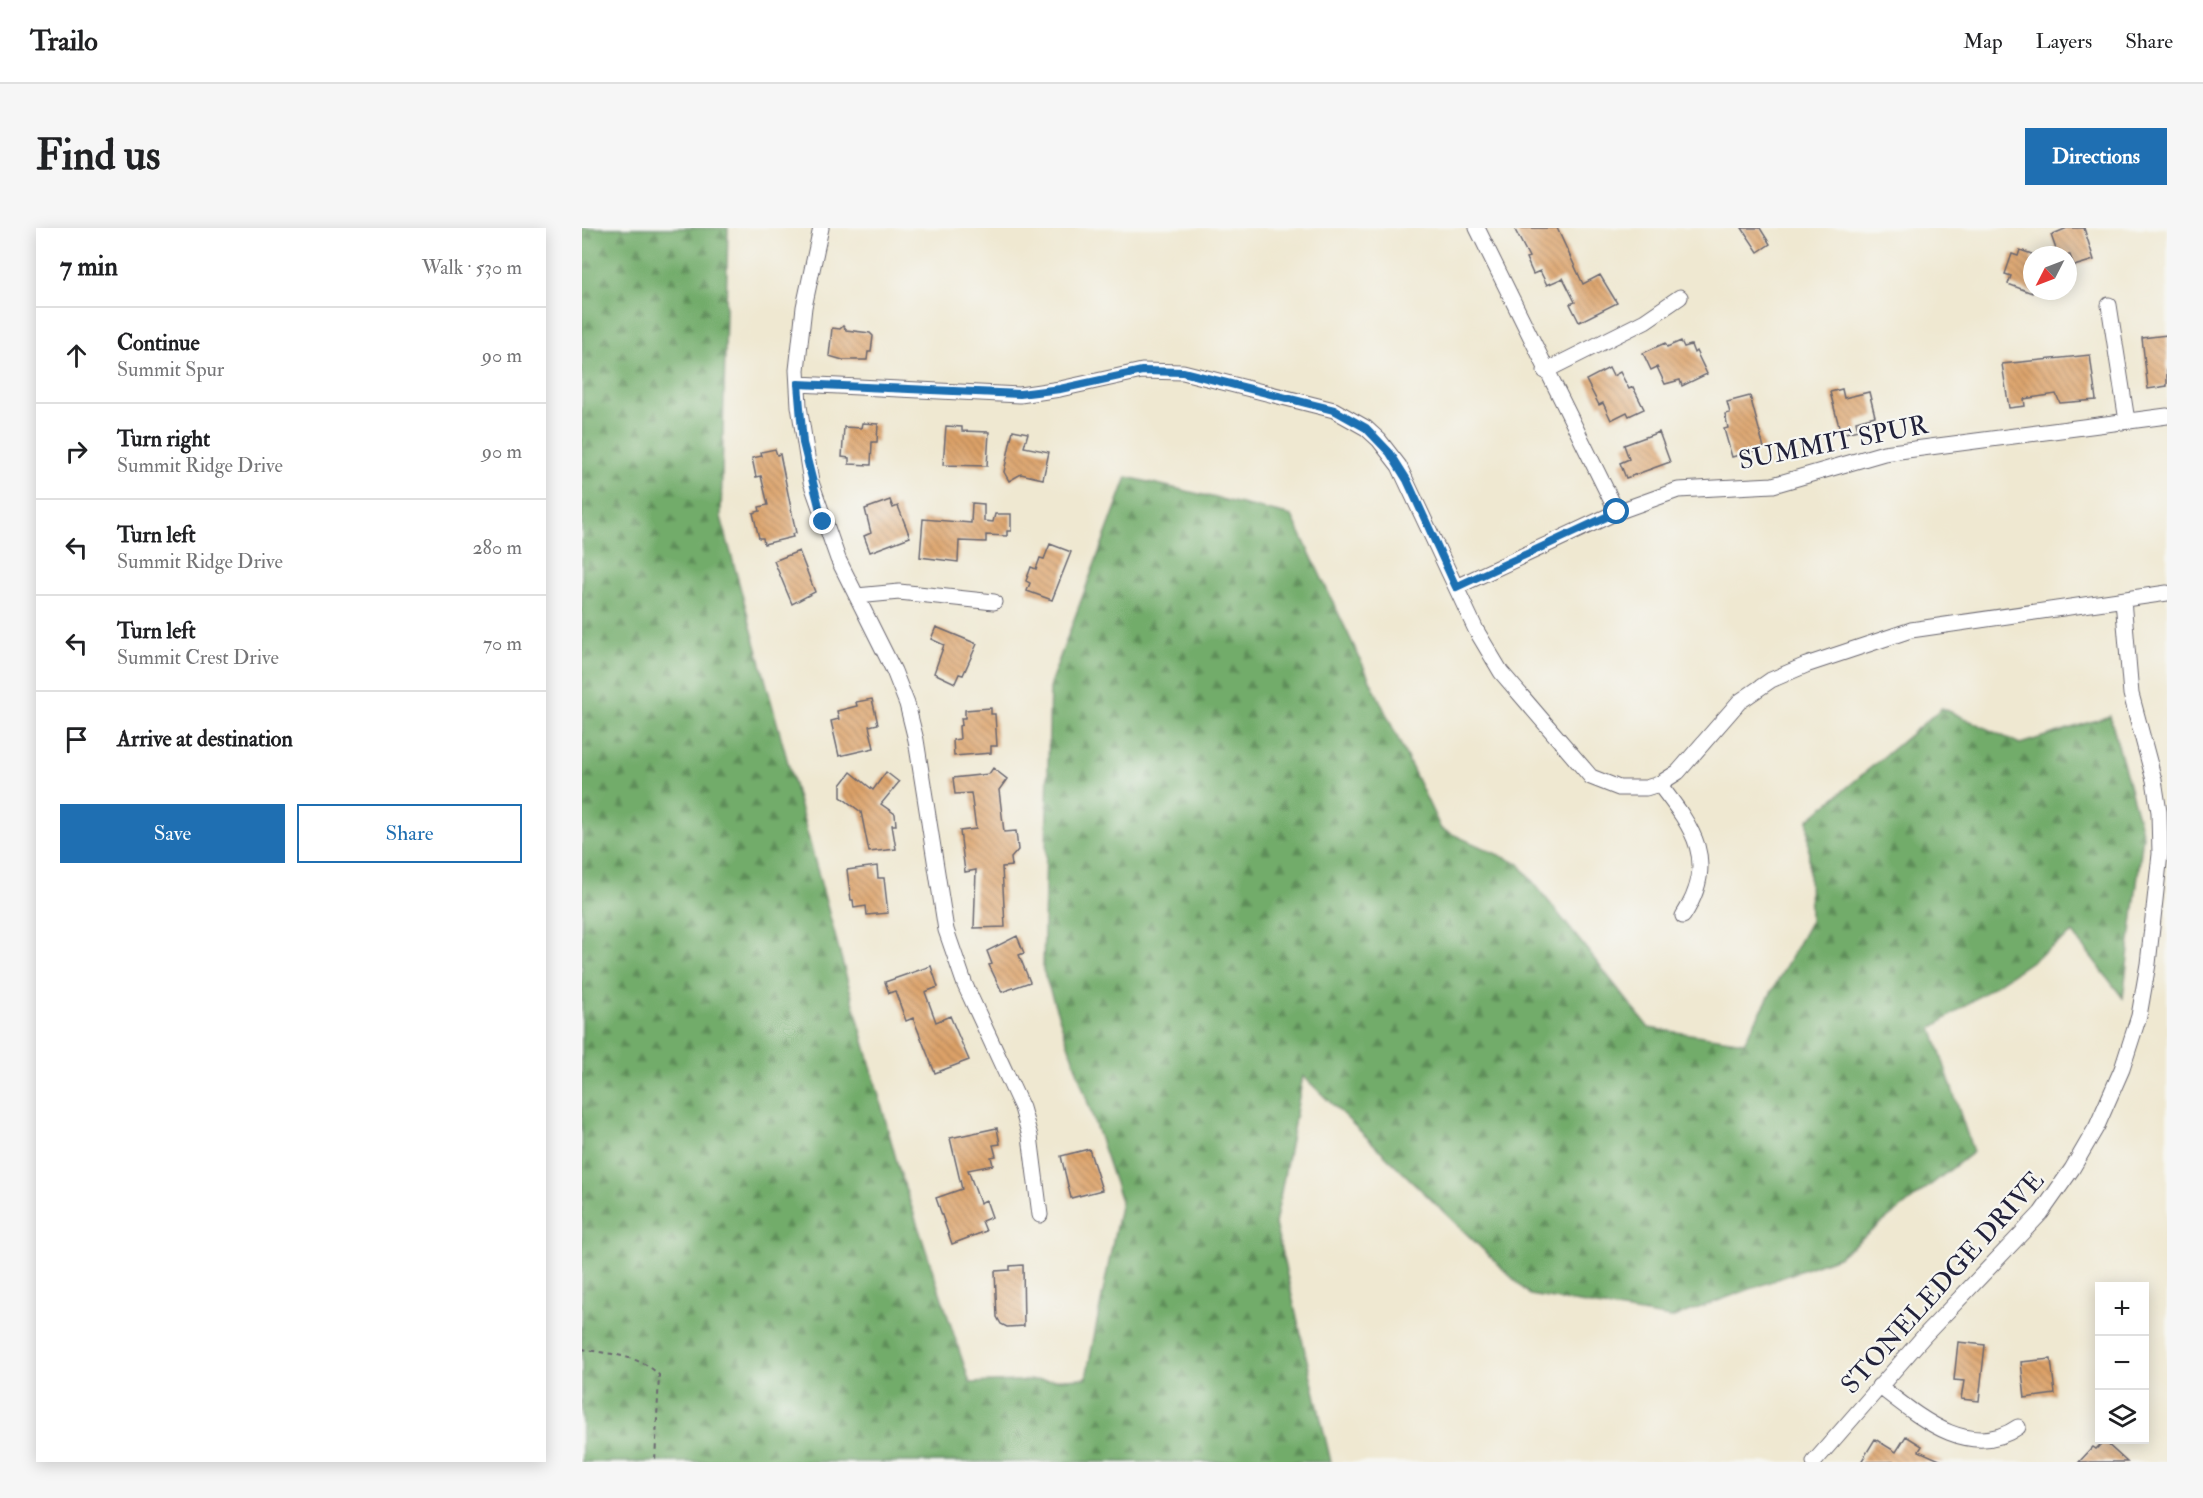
<!DOCTYPE html>
<html lang="en">
<head>
<meta charset="utf-8">
<style>
	:root { --surface:#fff; --page:#f6f6f6; --text:#202124; --muted:#757577; --line:#e0e0e0; --accent:#1f6fb2 }
	body { margin:0; font-family:"IM FELL Double Pica",serif; background:var(--page); color:var(--text) }
	.controls { position:absolute; right:18px; bottom:18px; display:grid; overflow:hidden; border-radius:0px; box-shadow:0 3px 15px #0003 }
	.controls button { width:54px; height:54px; display:grid; place-items:center; padding:0; border:0; border-bottom:2px solid var(--line); background:var(--surface); color:var(--text); font:30px sans-serif }
	.compass { position:absolute; left:1441px; top:18px; width:54px; height:54px; border-radius:50%; background:var(--surface); box-shadow:0 3px 15px #0003; rotate:228deg }
	.stop { position:absolute; width:18px; height:18px; margin:-14px; border:4px solid #1f6fb2; border-radius:50%; background:#fff }
	.stop.end { background:#1f6fb2; border-color:#fff; box-shadow:0 2px 6px #0008 }
	.list { margin:0; padding:0; list-style:none }
	h2 { display:flex; justify-content:space-between; align-items:center; height:78px; margin:0; padding:0 24px; font-size:26px }
	h2 small { font-size:20px; font-weight:400; color:var(--muted) }
	.list li { display:grid; grid-template-columns:39px 1fr auto; gap:18px; align-items:center; box-sizing:border-box; height:96px; padding:0 24px; border-top:2px solid var(--line) }
	.list b { display:block; font-size:22px; white-space:nowrap }
	.list p { margin:0; font-size:20px; white-space:nowrap; color:var(--muted) }
	.list em { font-size:20px; font-style:normal; color:var(--muted) }
	.actions { display:flex; gap:12px; padding:18px 24px }
	.actions a { flex:1; padding:14px 0; border:2px solid var(--accent); border-radius:0px; text-align:center; font-size:21px; color:var(--accent) }
	.actions .main { background:var(--accent); color:#fff }
	.icon { flex:none; width:33px; height:33px; fill:none; stroke:currentColor; stroke-width:2; stroke-linecap:round; stroke-linejoin:round }
	.map { position:relative; flex:none; width:1585px; height:1234px; overflow:hidden; border-radius:0px }
	header { display:flex; align-items:center; gap:36px; box-sizing:border-box; height:84px; padding:0 30px; background:var(--surface); border-bottom:2px solid var(--line) }
	header strong { font-size:28px }
	nav { display:flex; gap:33px; margin-inline-start:auto; font-size:21px }
	.intro { display:flex; align-items:center; justify-content:space-between; box-sizing:border-box; height:144px; padding:0 36px }
	h1 { margin:0; font-size:42px }
	.button { padding:15px 27px; border-radius:0px; background:var(--accent); color:#fff; font-size:21px; font-weight:700 }
	main { display:flex; gap:36px; padding:0 36px }
	aside { flex:1; background:var(--surface); border-radius:0px; box-shadow:0 3px 15px #0003 }
	.map>svg:first-child { display:block }
	.forest { fill:url(#forest-firs); stroke:#4a6752; stroke-width:1.5 }
	.building { fill:url(#building-back-hatch) }
	.lines { fill:none; stroke-linecap:round; stroke-linejoin:round }
	.minor-casing { stroke:#6a6770; stroke-width:17 }
	.path { stroke:#6a6770; stroke-width:2; stroke-dasharray:4.5 4.5; stroke-linecap:butt }
	.minor { stroke:#fff; stroke-width:15 }
	.route { stroke:#1f6fb2; stroke-width:8 }
	.labels { text-anchor:middle; stroke-width:4.5; stroke-linejoin:round; paint-order:stroke }
	.street-label { font-size:26px; fill:#22223b; stroke:#f6f6f2 }
</style>
</head>
<body>
<header>
<strong>Trailo</strong>
<nav><a>Map</a><a>Layers</a><a>Share</a></nav>
</header>
<div class="intro"><h1>Find us</h1><a class="button">Directions</a></div>
<main>
<aside>
<h2>7 min<small>Walk · 530 m</small></h2>
<ul class="list">
<li><svg class="icon" aria-label="ahead" viewBox="0 0 24 24"><path d="M12 20V5M6 11l6-6 6 6"/></svg><div><b>Continue</b><p>Summit Spur</p></div><em>90 m</em></li>
<li><svg class="icon" aria-label="right" viewBox="0 0 24 24"><path d="M7 20v-9h11M14 6l5 5-5 5"/></svg><div><b>Turn right</b><p>Summit Ridge Drive</p></div><em>90 m</em></li>
<li><svg class="icon" aria-label="left" viewBox="0 0 24 24"><path d="M17 20v-9H6M10 6l-5 5 5 5"/></svg><div><b>Turn left</b><p>Summit Ridge Drive</p></div><em>280 m</em></li>
<li><svg class="icon" aria-label="left" viewBox="0 0 24 24"><path d="M17 20v-9H6M10 6l-5 5 5 5"/></svg><div><b>Turn left</b><p>Summit Crest Drive</p></div><em>70 m</em></li>
<li><svg class="icon" aria-label="arrive" viewBox="0 0 24 24"><path d="M6 21V4h12l-3 4 3 4H6"/></svg><div><b>Arrive at destination</b></div></li>
</ul>
<div class="actions"><a class="main">Save</a><a>Share</a></div>
</aside>
<div class="map">
<svg width="1585" height="1234" viewBox="0 0 1585 1234">
	<defs>
		<pattern id="forest-firs" width="22" height="20" patternUnits="userSpaceOnUse" patternTransform="scale(1.5)"><rect width="22" height="20" fill="#72ac6a"/><path d="M5 1l3.5 6h-7zM16 11l3.5 6h-7z" fill="#5d8c58"/></pattern>
		<pattern id="building-back-hatch" width="6" height="6" patternUnits="userSpaceOnUse" patternTransform="scale(1.5)"><rect width="6" height="6" fill="#dca167"/><path d="M-1 5l2 2M0 0l6 6M5-1l2 2" fill="none" stroke="#b28356"/></pattern>
	</defs>
	<rect width="100%" height="100%" fill="#f6f6f2"/>
	<filter id="ink" filterUnits="userSpaceOnUse"><feTurbulence type="fractalNoise" baseFrequency=".0167" numOctaves="2"/><feDisplacementMap in="SourceGraphic" scale="12" xChannelSelector="R" yChannelSelector="G"/><feConvolveMatrix kernelMatrix="1 2 1 2 8 2 1 2 1" color-interpolation-filters="sRGB"/></filter>
	<filter id="wash" filterUnits="userSpaceOnUse"><feTurbulence type="fractalNoise" baseFrequency=".008" numOctaves="4" result="noise"/><feDisplacementMap in="SourceGraphic" scale="24" xChannelSelector="R" yChannelSelector="G"/><feGaussianBlur stdDeviation="1.35" result="paint"/><feColorMatrix in="noise" values="0 0 0 0 0 0 0 0 0 0 0 0 0 0 0 0 0 1.4 0 .05"/><feComposite in="paint" operator="in"/></filter>
	<g filter="url(#wash)">
		<rect width="100%" height="100%" fill="#efe8d1"/>
		<path class="forest" d="M0,0h146l-7,289 177,649 72,217 116,-5 35,-177 -78,-231 7,-286 77,-207 165,39 149,313 78,35 130,164 95,14 66,-120 -2,-102 134,-112 78,36 90,-28 33,119 -20,163 -50,-65 -141,95 41,124 -135,105 -167,61 -141,-23 -227,-219 -28,148 56,238h-749z"/>
		<g id="blocks">
			<path class="building" d="M932,0h43l26,56 17,-9 17,28 -38,19 -9,-18 5,-2 -12,-24 -16,7 -7,-14 -7,3 -7,-16 3,-1z
				M1160,0h18l10,16 -12,8z
				M1485,0h17l10,32 -20,6 -4,-11h-12l-7,-20z
				M1438,22l12,4v39l-24,-9 3,-8 -6,-2 7,-20 6,2z
				M261,98l3,4 24,3 3,3 -2,16h-3l-1,8h-24l-14,-4 3,-28 8,1z
				M1585,107v51l-19,3 -6,-51z
				M1099,113l3,6 7,-2 3,8 2,-2 11,23 -25,12 -2,-6 -15,4 -8,-17 -6,3 -8,-17 22,-10 2,4z
				M1508,127l6,45 -36,3 -4,-9 -32,5 1,7 -16,2 -7,-44z
				M1027,140l4,8 7,-4 9,17 4,-2 11,22 -15,7 -2,-4 -16,8 -8,-17 -4,2 -13,-25z
				M1260,161l2,9 25,-6 6,24 -19,5 2,9 -17,4 -11,-42z
				M1168,168l14,52 -32,9 -8,-28 4,-1 -3,-14 5,-1 -3,-11z
				M280,195l16,1 -1,18h-5l-1,23 -22,-1v-6l-7,-1 2,-30 17,1z
				M364,198l16,1v4l27,1 -2,34 -44,-1z
				M431,202l15,3 -4,14 25,5 -6,27 -22,-5 -12,7 -5,-9z
				M1077,204l11,30 -44,16 -6,-15 9,-4 -5,-14z
				M193,221l2,6 3,-1 16,79 -4,1 1,3 -29,7 -1,-6h-4l-6,-25 7,-2 -1,-4 9,-2 -7,-29 -5,1 -4,-19 10,-2 -1,-4z
				M308,272l3,8 5,-2 12,31 -40,15 -6,-16 7,-3 -6,-24z
				M390,275l12,1v17l9,1 2,-8h16v17h-4v5l-21,-1v7l-27,-1 -1,21 -38,-5 3,-38 48,4z
				M468,316l21,8 -19,48 -25,-9 3,-8 -4,-2 5,-14 5,2 4,-11 4,1z
				M217,323l16,41 -23,12 -18,-43z
				M354,399l41,17 -14,31 -4,-1 -4,9 -21,-10 10,-28 -13,-6z
				M290,471l6,25 -9,2 5,22 -35,8 -8,-35 8,-2 -2,-8 20,-5 -1,-4z
				M409,480v6h4l2,32h-6v7l-37,3 -1,-16 7,-1 -1,-13 3,-1 -1,-7h4v-8z
				M411,540l14,11 -8,11 5,42 12,-1 2,19 -7,8 1,8 -10,1 3,60 -31,1 2,-58 -11,2 -5,-41 16,-2 -5,-36 -16,1 -2,-16 36,-4z
				M269,544l22,18 13,-18 13,10 -18,22 14,10 1,11h-4l4,24 -27,3 -8,-40 -20,-15v-12z
				M295,638l1,12h6l4,35 -21,2 -1,-9 -12,2 -1,-8h-2l-4,-30z
				M435,708l7,17 -5,2 11,27 -28,10 -13,-27 3,-1 -5,-13z
				M349,738l7,21 -13,5 11,30 14,-6 19,44 -34,13 -22,-55 -7,3 -11,-30 -6,2 -4,-11z
				M415,900l3,16 -7,1 3,11 -5,1 2,8 -25,5 12,33 6,-3 6,17 -10,4 4,10 -34,13 -16,-46 26,-9 -12,-51z
				M507,921l13,41 -31,8 -10,-42z
				M441,1037l1,61 -17,1 -6,-3 -4,-7 -2,-46 15,-1v-4z
				M1376,1114l27,3 -6,56 -18,-2 3,-18 -10,-1z
				M1469,1131l4,35 -30,4 -4,-36z
				M1324,1208l16,10 -3,5 25,11h-83l14,-23 21,13z
				M1522,1213l23,21h-48l14,-15 3,2z"/>
		</g>
	</g>
	<g filter="url(#ink)">
		<use href="#blocks" fill-opacity="0" stroke="#6a6770" stroke-width="1.5"/>
		<g class="lines">
			<g class="minor-casing">
				<path id="minor" d="M239,0l-17,79 -7,63 2,36 12,76 27,77 56,112 13,33 9,36 30,190 19,55 57,123 8,28 10,79
					M895,0l140,284
					M1527,77l18,116
					M963,143l100,-50 35,-24
					M216,156l222,11 40,-6 82,-18 41,1 151,38 32,18 13,12 20,26 77,164 25,42 90,105 28,11h27l13,-4 19,-12 61,-70 32,-22 35,-15 105,-35 256,-37
					M874,359l161,-75 61,-22 95,-5 111,-32 283,-37
					M275,368l42,-4 95,10
					M1077,556c35,45 59,78 24,132
					M1297,1158c39,30 90,75 139,41
					M1232,1234l110,-126 117,-123 31,-44 25,-43 25,-57 17,-53 9,-52 12,-110 -1,-42 -5,-32 -23,-86 -8,-94"/>
			</g>
			<path class="path" d="M0,1121c26,5 58,6 77,26l-4,87"/>
			<use href="#minor" class="minor"/>
		</g>
	</g>
	<g class="lines" filter="url(#ink)">
		<path class="route" d="M241,294l-20,-79 -5,-59 222,10 40,-5 82,-18 41,1 151,38 32,18 24,25 17,27 49,107 161,-75"/>
	</g>
	<g class="labels">
		<g class="street-label">
			<text transform="translate(1251 214) rotate(-11)" y="9">SUMMIT SPUR</text>
			<text transform="translate(1360 1054) rotate(-48)" y="9">STONELEDGE DRIVE</text>
		</g>
	</g>
</svg>
<div class="controls">
<button>+</button>
<button>−</button>
<button><svg class="icon" aria-label="layers" viewBox="0 0 24 24"><path d="M12 4l9 5-9 5-9-5zM3 14l9 5 9-5"/></svg></button>
</div>
<svg class="compass" viewBox="-18 -18 36 36"><path d="M0-13l5 13h-10z" fill="#e53935"/><path d="M0 13l5-13h-10z" fill="#757577"/></svg>
<div class="stop" style="left:1035px;top:284px"></div>
<div class="stop end" style="left:241px;top:294px"></div>
</div>
</main>
</body>
</html>
